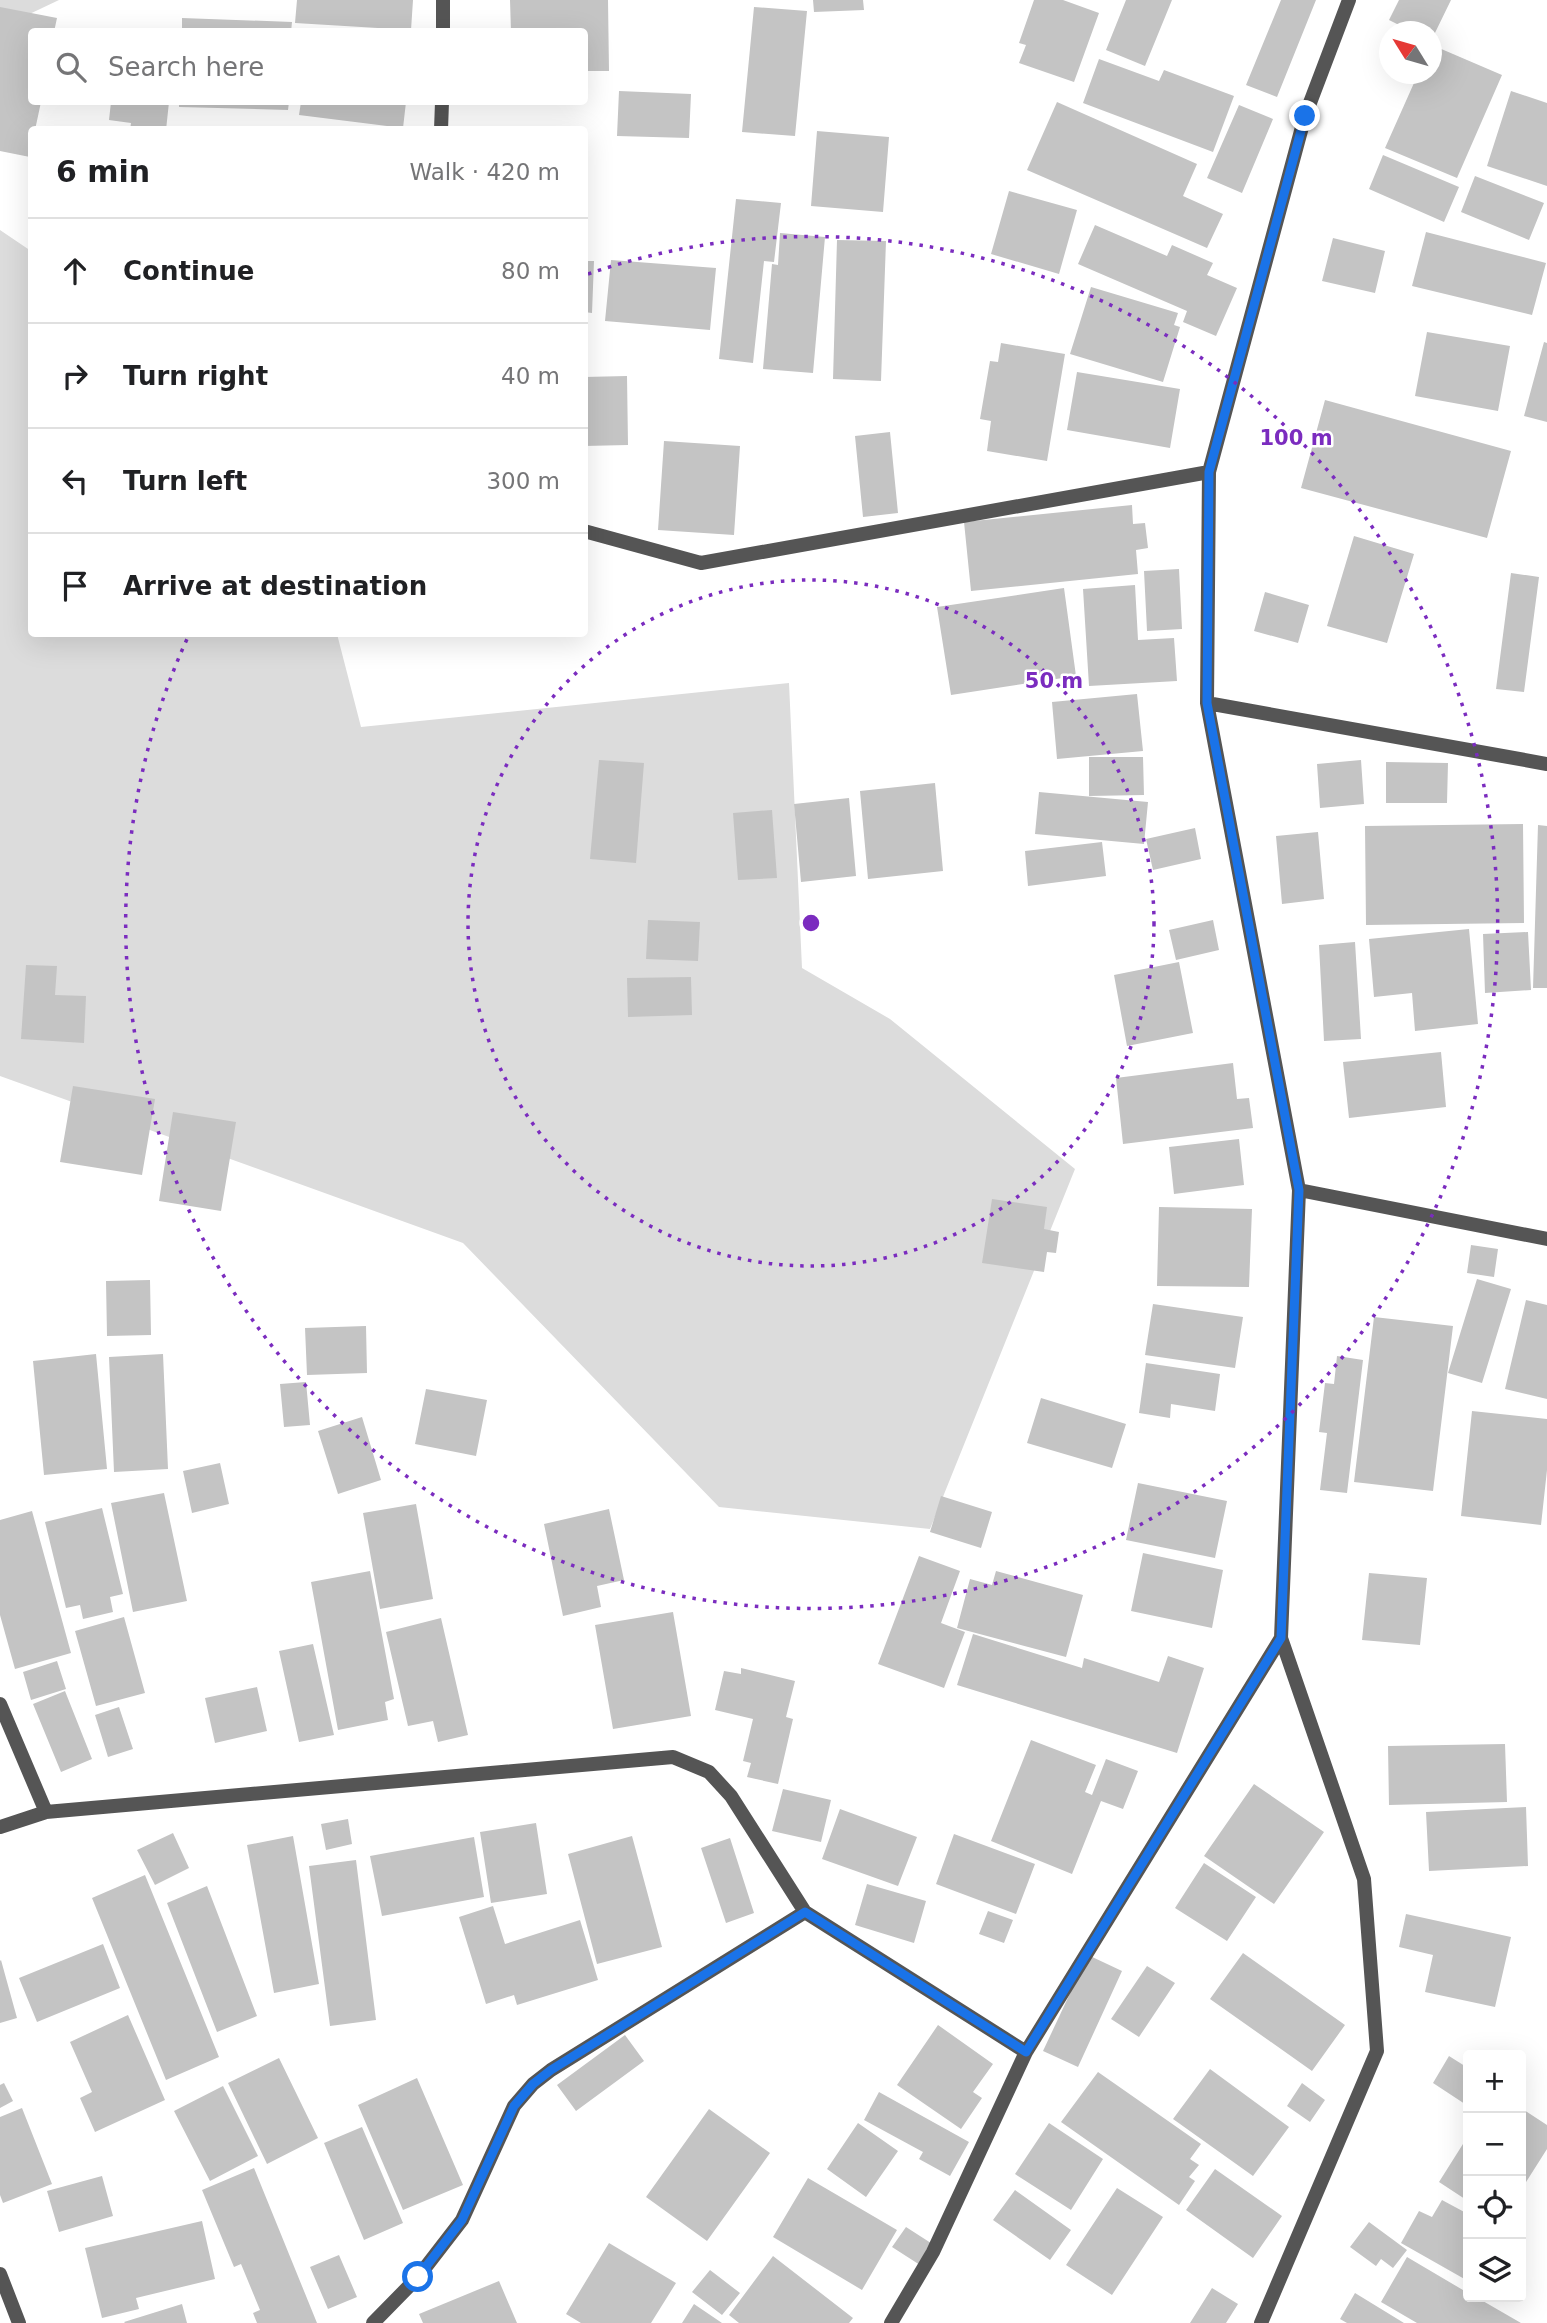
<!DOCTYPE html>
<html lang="en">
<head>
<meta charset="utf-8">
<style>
	:root { --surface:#fff; --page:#f6f6f6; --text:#202124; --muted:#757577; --line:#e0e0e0 }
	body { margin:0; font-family:"DejaVu Sans",sans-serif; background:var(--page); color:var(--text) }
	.controls { position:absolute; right:21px; bottom:21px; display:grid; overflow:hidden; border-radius:7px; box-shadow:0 7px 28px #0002 }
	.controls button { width:63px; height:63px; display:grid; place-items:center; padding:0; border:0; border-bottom:2px solid var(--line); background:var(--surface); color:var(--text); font:35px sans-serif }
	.compass { position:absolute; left:1379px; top:21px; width:63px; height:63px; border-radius:50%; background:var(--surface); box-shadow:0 7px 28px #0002; rotate:307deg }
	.stop { position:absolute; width:21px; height:21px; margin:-16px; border:5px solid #1a73e8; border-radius:50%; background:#fff }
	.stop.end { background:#1a73e8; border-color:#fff; box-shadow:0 2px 7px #0008 }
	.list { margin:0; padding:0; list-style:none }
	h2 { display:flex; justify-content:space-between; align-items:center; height:91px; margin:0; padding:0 28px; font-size:30px }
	h2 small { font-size:23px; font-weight:400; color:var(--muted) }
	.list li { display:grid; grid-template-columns:46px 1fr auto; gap:21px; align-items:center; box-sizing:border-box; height:105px; padding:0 28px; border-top:2px solid var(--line) }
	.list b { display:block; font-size:26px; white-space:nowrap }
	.list em { font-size:23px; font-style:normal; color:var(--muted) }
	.icon { flex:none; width:38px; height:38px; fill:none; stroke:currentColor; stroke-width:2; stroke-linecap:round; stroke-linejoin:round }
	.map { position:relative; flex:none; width:1547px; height:2323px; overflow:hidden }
	.search { position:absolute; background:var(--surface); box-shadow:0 7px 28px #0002; left:28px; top:28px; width:560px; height:77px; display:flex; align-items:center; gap:18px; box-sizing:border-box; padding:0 24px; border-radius:7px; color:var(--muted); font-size:26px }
	.panel { position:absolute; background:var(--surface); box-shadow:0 7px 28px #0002; left:28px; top:126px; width:560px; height:511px; border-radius:7px }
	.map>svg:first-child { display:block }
	.green { fill:#dcdcdc }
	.building { fill:#c4c4c4 }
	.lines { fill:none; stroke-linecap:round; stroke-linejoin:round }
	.street { stroke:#555; stroke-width:14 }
	.route { stroke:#1a73e8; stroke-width:9 }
	.ring { fill:none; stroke:#7b2cbf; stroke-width:3.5; stroke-dasharray:3.5 7 }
	.centre { fill:#7b2cbf; stroke:#fff; stroke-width:3.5 }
	.ring-label { font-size:21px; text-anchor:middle; font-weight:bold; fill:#7b2cbf; stroke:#fff; stroke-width:5; stroke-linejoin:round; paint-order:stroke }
</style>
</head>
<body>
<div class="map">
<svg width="1547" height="2323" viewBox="0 0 1547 2323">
	<rect width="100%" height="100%" fill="#fff"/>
	<path class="green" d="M0,0h59l-59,28z
		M0,230l31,21 1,383h305l24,93 428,-44 13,285 88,51 185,150 -145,360 -211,-22 -256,-264 -463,-167z"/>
	<path class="building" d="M297,0h116l-2,30 -116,-7z
		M510,0h98l1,71h-25v-39h-73z
		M813,0h50l1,10 -50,2z
		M1034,0h29l36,13 -25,69 -55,-19 7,-18 -7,-2z
		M1126,0h46l-27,66 -39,-16z
		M1281,0h35l-39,97 -31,-12z
		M1399,0h52l-19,39v-7h-19l-24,-12z
		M0,7l57,11 -3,14h-22v70h9l-6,28h-3l-2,27 -30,-6z
		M754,7l53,4 -12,125 -53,-4z
		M182,18l110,4 -1,10h-109z
		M1432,45l70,30 -45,103 -72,-30 33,-74h14z
		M1099,59l60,22 5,-11 70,26 -21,56 -130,-49z
		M619,91l72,3 -2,44 -72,-2z
		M1511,91l36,12v83l-60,-20z
		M111,102h58l-3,28h-36l1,-7 -22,-3z
		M179,102h110l-1,8 -109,-3z
		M301,102h105l-3,26 -104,-13z
		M1057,102l140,62 -14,32 40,18 -16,34 -180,-78z
		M1239,105l34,14 -31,74 -35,-15z
		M817,131l72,6 -6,75 -72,-6z
		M1383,155l76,32 -15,35 -75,-33z
		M1475,176l69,27 -15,37 -68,-28z
		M1009,191l68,19 -18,64 -68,-20z
		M736,199l45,4 -7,59 -10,-1 -11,102 -34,-4z
		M1095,225l72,31 5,-11 41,18 -6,12 30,13 -21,48 -33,-14 4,-11 -109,-47z
		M1426,232l120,31 -14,52 -120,-29z
		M780,233l45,4 -12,136 -50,-4 9,-105 6,1z
		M1333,238l52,13 -10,42 -53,-12z
		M837,240l49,1 -5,140 -48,-2z
		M611,260l105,8 -6,62 -105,-9z
		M584,261h10l-2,52 -8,-1z
		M1091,287l87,26 -4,12 6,2 -17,55 -93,-28z
		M1427,332l83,14 -12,65 -83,-15z
		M1544,342l3,1v79l-23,-6z
		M1001,343l64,11 -18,107 -60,-10 4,-30 -11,-2 10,-58 8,1z
		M1077,372l103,17 -10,59 -103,-18z
		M627,376l1,69 -44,1v-69z
		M1325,400l186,51 -24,87 -186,-50z
		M890,432l8,81 -35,4 -8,-81z
		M664,441l76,5 -6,89 -76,-5z
		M1132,505l1,19 12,-1 3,25 -12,2 2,24 -167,17 -7,-69z
		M1354,536l60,18 -27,89 -60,-17z
		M1179,569l3,60 -35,2 -3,-60z
		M1511,573l28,4 -15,115 -28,-3z
		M1135,585l3,55 36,-2 3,43 -88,5 -6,-97z
		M1064,588l12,88 -125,19 -14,-88z
		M1265,592l44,13 -11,38 -44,-12z
		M1137,694l6,57 -86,8 -5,-57z
		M1089,757h54l1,38 -55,1z
		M599,760l45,3 -8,100 -46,-4z
		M1361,760l3,44 -44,4 -3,-44z
		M1386,762l62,1 -1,40h-61z
		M935,783l8,88 -75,8 -8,-88z
		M1039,792l109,10 -4,42 -109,-10z
		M849,798l7,78 -55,6 -7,-78z
		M772,810l5,68 -39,2 -5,-67z
		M1523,824l1,99 -158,2 -1,-99z
		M1538,825l9,1v162h-14z
		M1195,828l6,31 -48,11 -7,-31z
		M1318,832l6,67 -42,5 -6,-68z
		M1102,842l4,34 -78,10 -3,-35z
		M648,920l52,2 -2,39 -52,-2z
		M1213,920l6,30 -43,10 -7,-30z
		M1469,929l9,95 -63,7 -3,-38 -38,4 -5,-58z
		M1528,932l3,58 -46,3 -2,-59z
		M1355,942l6,97 -37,2 -5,-96z
		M1179,962l14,71 -66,13 -13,-71z
		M26,965l31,1 -2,29 31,1 -2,47 -63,-4z
		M691,977l1,38 -64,2 -1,-39z
		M1441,1052l5,55 -97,11 -6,-56z
		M1233,1063l4,36 12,-1 4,30 -130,16 -7,-66z
		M73,1086l82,13 -13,76 -82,-13z
		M173,1112l63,10 -15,89 -62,-10z
		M1239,1139l5,46 -70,9 -5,-47z
		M992,1199l55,8 -3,22 15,3 -3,21 -9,-1 -3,20 -62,-9z
		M1159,1207l93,2 -3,78 -92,-1z
		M1471,1245l27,4 -4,28 -27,-4z
		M1477,1279l34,10 -29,94 -34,-10z
		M150,1280l1,55 -44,1 -1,-55z
		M1526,1300l21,5v94l-42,-10z
		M1153,1304l90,13 -8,51 -90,-13z
		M1374,1317l79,9 -20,165 -79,-9z
		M366,1326l1,47 -60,2 -2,-47z
		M96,1354l11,115 -63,6 -11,-114z
		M163,1354l5,115 -54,3 -5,-115z
		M1337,1356l26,4 -16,133 -27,-3 7,-57 -8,-1 6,-49 9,1z
		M1146,1363l74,11 -5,37 -44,-7 -1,14 -31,-5z
		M306,1382l4,43 -26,2 -4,-43z
		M426,1389l61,11 -11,56 -61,-12z
		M1041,1398l85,26 -14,44 -85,-25z
		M1472,1411l75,8v51l-6,55 -80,-9z
		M362,1417l19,63 -43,14 -20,-63z
		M220,1463l9,41 -37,9 -9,-42z
		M1138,1483l89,18 -12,57 -89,-18z
		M164,1493l23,108 -54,11 -22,-109z
		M941,1496l51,16 -11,36 -51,-16z
		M416,1504l17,95 -53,10 -17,-96z
		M102,1508l21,86 -13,3 3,15 -30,7 -3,-14 -14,3 -21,-86z
		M609,1509l15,71 -27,6 4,21 -38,9 -19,-92z
		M32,1511l39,142 -56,16 -15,-54v-95z
		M1143,1553l80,17 -11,58 -81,-17z
		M919,1556l41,15 -19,52 24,9 -21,56 -66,-24z
		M370,1571l24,128 -9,3 3,18 -50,10 -27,-148z
		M996,1571l87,24 -17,62 -109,-29 13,-49 22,6z
		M1369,1573l58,5 -7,67 -58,-5z
		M673,1612l18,104 -78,13 -18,-104z
		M124,1617l21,76 -49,13 -21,-75z
		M441,1618l27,117 -30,7 -5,-21 -25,5 -22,-94z
		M973,1634l109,34 2,-10 75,24 9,-26 36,12 -27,85 -220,-68z
		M313,1644l21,91 -35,7 -20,-91z
		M57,1661l9,28 -35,11 -8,-28z
		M741,1668l54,13 -9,36 7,2 -15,65 -31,-7 4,-14 -8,-2 10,-42 -38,-9 9,-39 17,3z
		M257,1687l10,44 -52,12 -10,-45z
		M65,1691l27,68 -31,13 -28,-68z
		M119,1707l14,42 -25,8 -13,-42z
		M1031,1740l65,25 -11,27 7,3 14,-36 32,12 -15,38 -22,-8 -29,73 -81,-33z
		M1505,1744l2,58 -118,3 -1,-59z
		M1254,1784l70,48 -50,72 -70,-48z
		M783,1789l48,11 -10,42 -49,-11z
		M1526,1807l2,59 -99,5 -3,-59z
		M840,1809l77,28 -19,49 -76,-27z
		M348,1819l4,25 -26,6 -5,-26z
		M536,1823l11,71 -56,9 -11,-71z
		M173,1833l16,35 -34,17 -18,-35z
		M954,1834l81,30 -19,50 -80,-30z
		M293,1836l26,148 -45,9 -27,-148z
		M632,1836l30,111 -65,17 -29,-110z
		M474,1837l10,60 -102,19 -12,-60z
		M730,1838l24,75 -28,10 -25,-75z
		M356,1860l20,160 -46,6 -21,-160z
		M1204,1863l52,34 -29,44 -52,-33z
		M145,1875l74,182 -53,23 -74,-182z
		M867,1884l59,17 -12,42 -59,-18z
		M207,1886l50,130 -40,16 -50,-129z
		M493,1906l12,38 75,-24 18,60 -81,25 -3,-10 -28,9 -27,-87z
		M988,1911l25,9 -9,23 -25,-9z
		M1406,1914l105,23 -16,70 -70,-15 8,-37 -34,-8z
		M103,1944l17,44 -83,34 -18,-44z
		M1243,1953l102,72 -33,46 -102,-72z
		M1088,1955l34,16 -44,96 -35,-16z
		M1,1960l16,58 -17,5v-62z
		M1147,1966l28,17 -36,54 -28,-18z
		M128,2015l37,85 -70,32 -15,-34 12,-6 -22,-50z
		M938,2025l55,39 -20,28 9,6 -21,31 -64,-44z
		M625,2035l19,26 -68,50 -19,-26z
		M1449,2056l19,12v38l-35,-23z
		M279,2058l39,80 -51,26 -39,-81z
		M1210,2069l79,58 -36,49 -80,-57z
		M1098,2072l103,72 -11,15 9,6 -10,12 6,4 -16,24 -118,-83z
		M417,2078l46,107 -60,25 -45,-105z
		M4,2083l9,18 -13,7v-23z
		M1302,2083l23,17 -15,22 -23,-16z
		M223,2086l35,70 -48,25 -36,-70z
		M879,2092l90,50 -19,34 -31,-17 4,-7 -59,-32z
		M22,2108l30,76 -49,19 -3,-8v-78z
		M1521,2108l26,17v24l-26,41z
		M709,2109l61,44 -63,88 -61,-44z
		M858,2123l40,28 -32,46 -39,-28z
		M1049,2123l54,36 -32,51 -56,-36z
		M362,2127l41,96 -39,17 -40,-97z
		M1468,2136v65l-29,-19z
		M254,2168l63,155h-60l-4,-10 7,-3 -19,-46 -7,3 -32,-77z
		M1215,2169l67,47 -29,42 -67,-48z
		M102,2176l11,40 -54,16 -12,-41z
		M808,2178l89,52 -35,60 -89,-53z
		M1117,2188l46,29 -51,78 -46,-30z
		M1015,2190l56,40 -21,30 -57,-40z
		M1442,2200l26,14v67l-67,-38 18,-32 13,6z
		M202,2221l13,58 -79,19 3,11 -37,9 -17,-70z
		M1369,2222l38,28 -14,18 -12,-9 -5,7 -26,-19z
		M906,2227l28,18 -14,20 -28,-18z
		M609,2243l67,40 -25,40h-70l-15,-9z
		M339,2255l18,42 -29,12 -18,-42z
		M773,2256l80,62 -4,5h-110l-10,-8z
		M1407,2257l61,36v4h8l45,26h-104l-36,-21z
		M710,2270l30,23 -18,22 -30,-23z
		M499,2281l18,42h-94l-4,-9z
		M1212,2288l26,16 -12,19h-36z
		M1355,2293l49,30h-57l-7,-4z
		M182,2304l5,19h-62l-1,-1z
		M694,2304l28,19h-40z"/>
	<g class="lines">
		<path class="street" d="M443,32v-32
			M441,130l1,-28
			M584,531l117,32 508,-91
			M1207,703l340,61
			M1299,1190l248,49
			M0,1704l46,108
			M0,1827l46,-15 627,-55 36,15 22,24 74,116 221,140
			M0,2274l19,49
			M373,2323l45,-46 44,-57 52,-114 19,-22 18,-14 254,-158
			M891,2323l42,-71 93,-200 255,-414
			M1261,2323l116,-272 -13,-172 -83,-241 18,-448 -92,-487 2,-231 96,-356 44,-116"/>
	</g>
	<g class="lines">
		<path class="route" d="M418,2277l44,-57 52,-114 19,-22 18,-14 254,-158 221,140 255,-414 18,-448 -92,-487 2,-231 96,-356"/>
	</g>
	<g class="ring">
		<circle cx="811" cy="923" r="343"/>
		<path d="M588 274A686 686 0 1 1 187 639"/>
	</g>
	<circle cx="811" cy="923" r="10" class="centre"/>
	<g class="ring-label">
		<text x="1296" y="445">100 m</text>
		<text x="1054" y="688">50 m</text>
	</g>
</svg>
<div class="controls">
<button>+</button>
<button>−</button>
<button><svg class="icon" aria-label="locate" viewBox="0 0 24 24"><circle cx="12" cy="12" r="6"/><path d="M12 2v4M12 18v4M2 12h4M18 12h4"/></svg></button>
<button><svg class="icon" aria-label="layers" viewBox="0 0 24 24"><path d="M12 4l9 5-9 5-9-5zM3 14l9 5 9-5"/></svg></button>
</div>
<svg class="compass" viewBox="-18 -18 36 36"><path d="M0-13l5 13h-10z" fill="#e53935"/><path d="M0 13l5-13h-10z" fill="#757577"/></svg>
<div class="stop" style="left:418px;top:2277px"></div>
<div class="stop end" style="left:1305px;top:116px"></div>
<div class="search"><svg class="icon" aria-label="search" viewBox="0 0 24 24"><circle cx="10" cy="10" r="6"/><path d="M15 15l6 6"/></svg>Search here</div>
<section class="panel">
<h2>6 min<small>Walk · 420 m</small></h2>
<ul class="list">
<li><svg class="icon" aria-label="ahead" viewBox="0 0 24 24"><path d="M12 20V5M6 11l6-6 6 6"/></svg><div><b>Continue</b></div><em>80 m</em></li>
<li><svg class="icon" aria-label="right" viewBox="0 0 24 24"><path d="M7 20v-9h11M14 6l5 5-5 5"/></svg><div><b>Turn right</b></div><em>40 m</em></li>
<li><svg class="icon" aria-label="left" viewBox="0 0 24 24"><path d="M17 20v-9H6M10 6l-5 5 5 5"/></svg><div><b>Turn left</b></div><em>300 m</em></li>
<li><svg class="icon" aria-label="arrive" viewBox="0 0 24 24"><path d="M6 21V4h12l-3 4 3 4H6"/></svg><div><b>Arrive at destination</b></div></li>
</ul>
</section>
</div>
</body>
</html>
